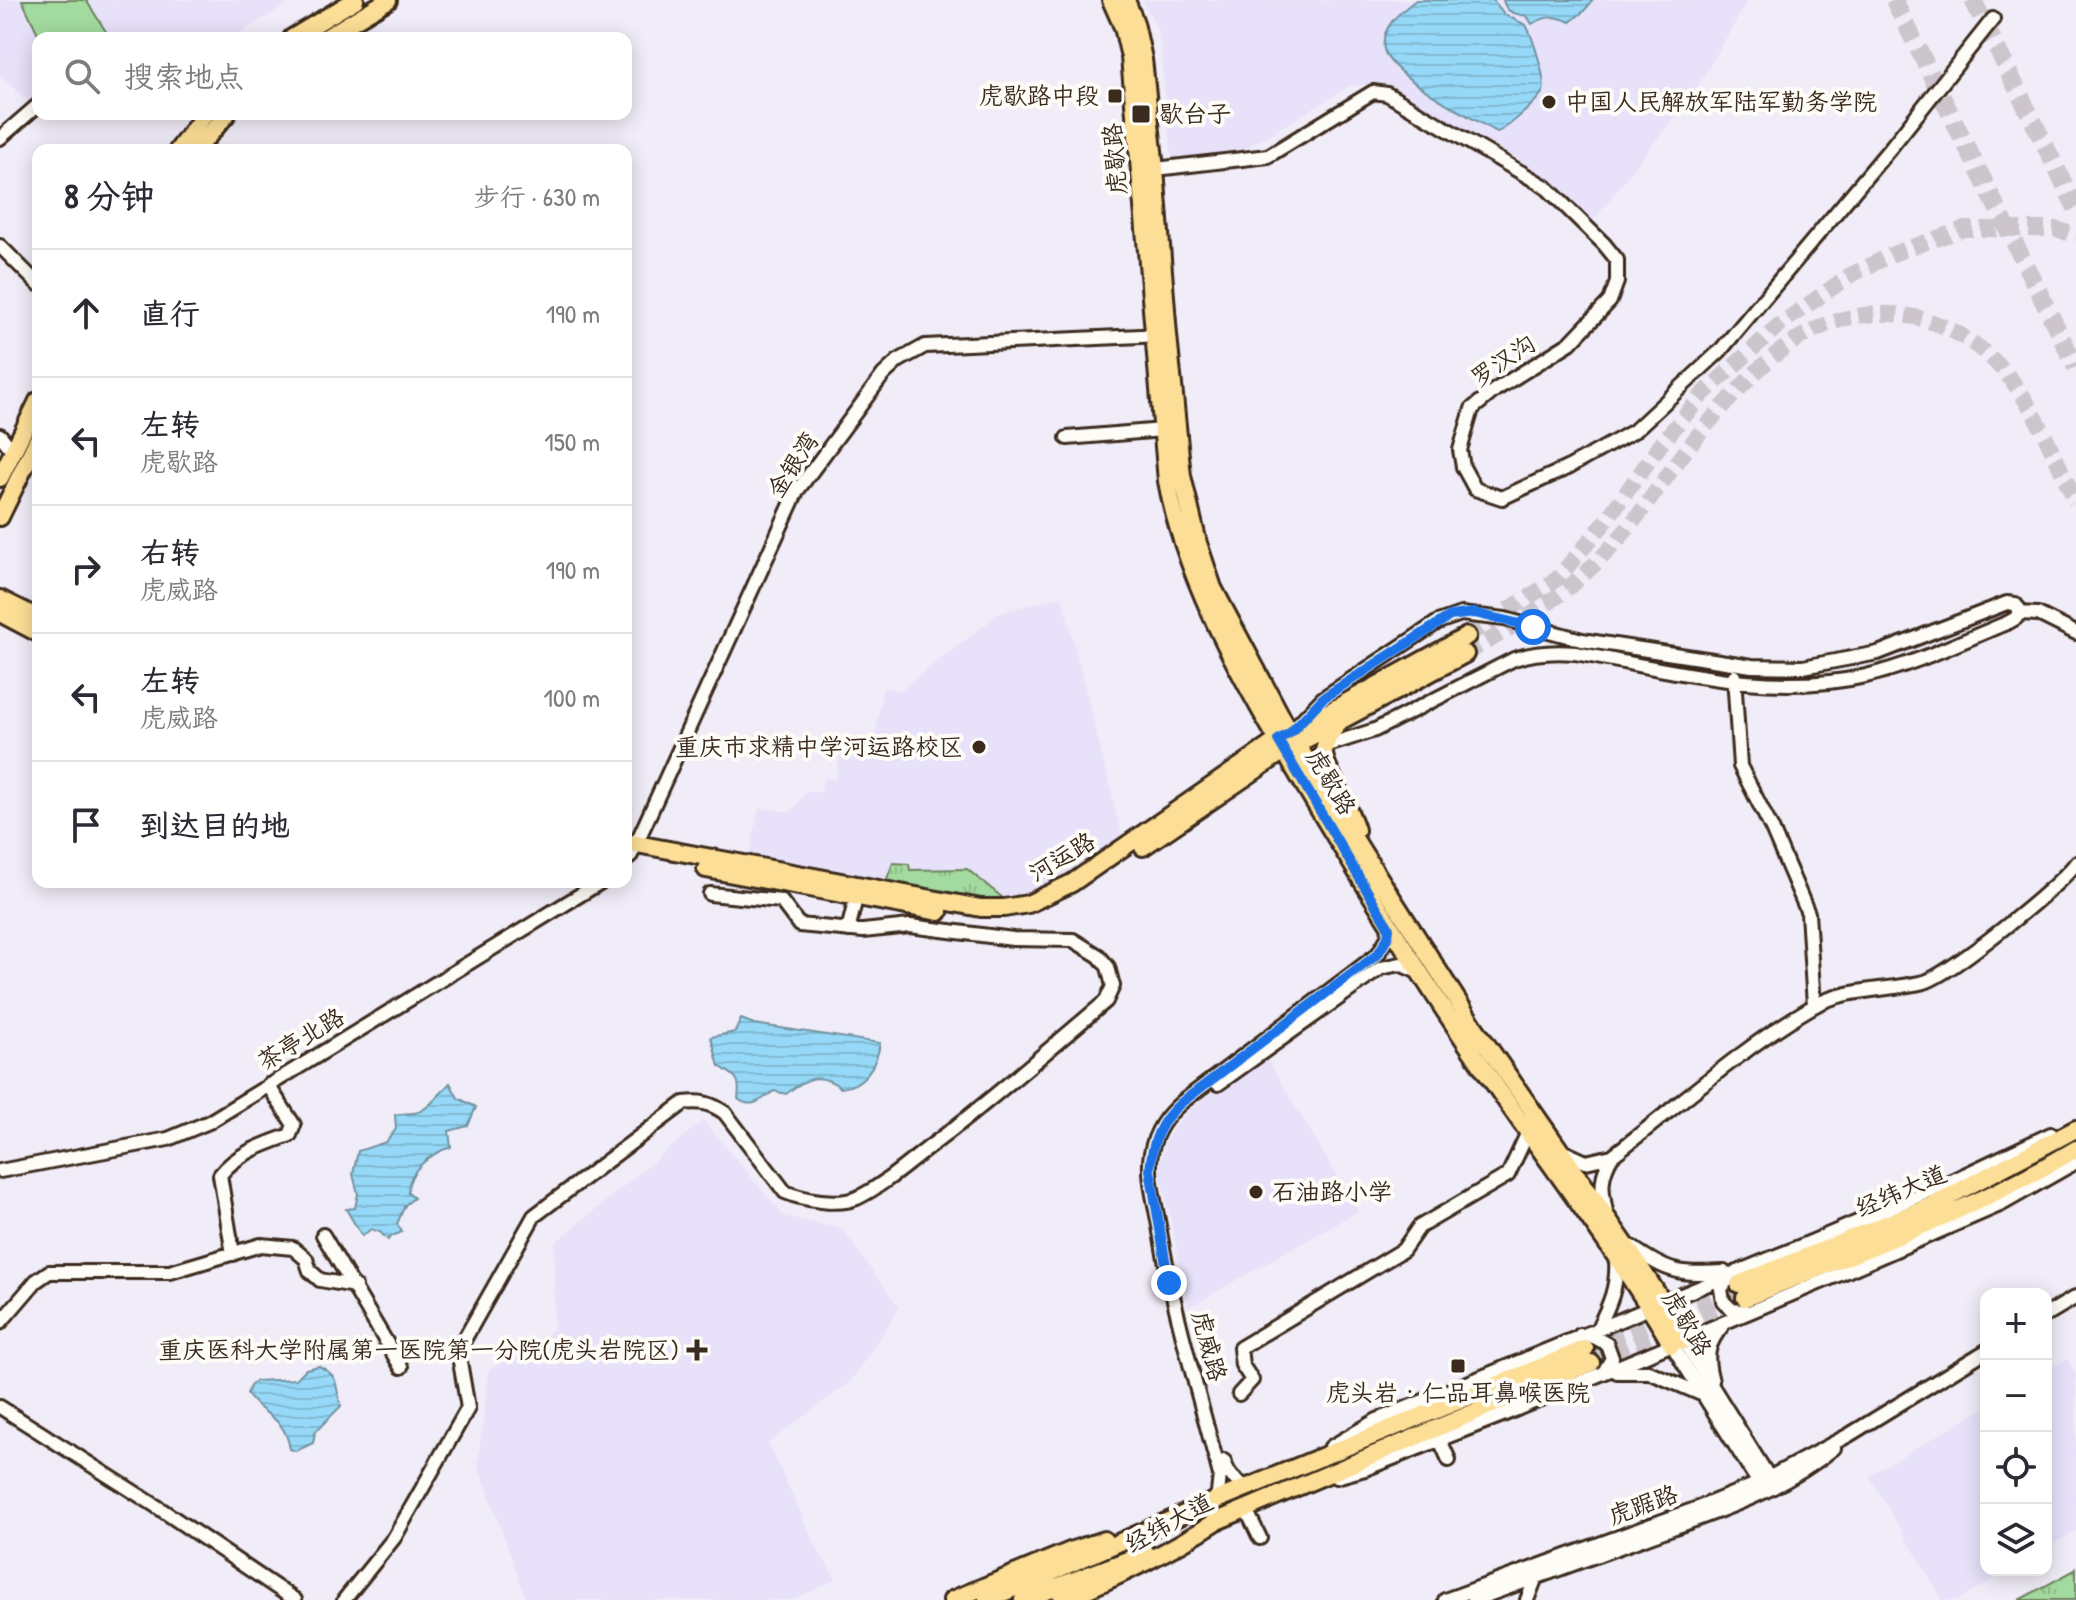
<!DOCTYPE html>
<html lang="zh">
<head>
<meta charset="utf-8">
<style>
	:root { --surface:#fff; --page:#f7f7f7; --text:#2b2b33; --muted:#7c7c81; --line:#e1e1e2 }
	body { margin:0; font-family:"Patrick Hand","LXGW WenKai TC",sans-serif; background:var(--page); color:var(--text) }
	.controls { position:absolute; right:24px; bottom:24px; display:grid; overflow:hidden; border-radius:16px; box-shadow:0 4px 20px #0003 }
	.controls button { width:72px; height:72px; display:grid; place-items:center; padding:0; border:0; border-bottom:2px solid var(--line); background:var(--surface); color:var(--text); font:40px sans-serif }
	.stop { position:absolute; width:24px; height:24px; margin:-18px; border:6px solid #1a73e8; border-radius:50%; background:#fff }
	.stop.end { background:#1a73e8; border-color:#fff; box-shadow:0 2px 8px #0008 }
	.list { margin:0; padding:0; list-style:none }
	h2 { display:flex; justify-content:space-between; align-items:center; height:104px; margin:0; padding:0 32px; font-size:34px }
	h2 small { font-size:26px; font-weight:400; color:var(--muted) }
	.list li { display:grid; grid-template-columns:52px 1fr auto; gap:24px; align-items:center; box-sizing:border-box; height:128px; padding:0 32px; border-top:2px solid var(--line) }
	.list b { display:block; font-size:30px; white-space:nowrap }
	.list p { margin:0; font-size:26px; white-space:nowrap; color:var(--muted) }
	.list em { font-size:26px; font-style:normal; color:var(--muted) }
	.icon { flex:none; width:44px; height:44px; fill:none; stroke:currentColor; stroke-width:2; stroke-linecap:round; stroke-linejoin:round }
	.map { position:relative; flex:none; width:2076px; height:1600px; overflow:hidden }
	.search { position:absolute; background:var(--surface); box-shadow:0 4px 20px #0003; left:32px; top:32px; width:600px; height:88px; display:flex; align-items:center; gap:20px; box-sizing:border-box; padding:0 28px; border-radius:16px; color:var(--muted); font-size:30px }
	.panel { position:absolute; background:var(--surface); box-shadow:0 4px 20px #0003; left:32px; top:144px; width:600px; height:744px; border-radius:16px }
	.map>svg:first-child { display:block }
	.built { fill:#e7e1f9 }
	.grass { fill:#a2da9f; stroke:#6e825e; stroke-width:2 }
	.park { fill:url(#park-tufts); stroke:#6e825e; stroke-width:2 }
	.water { fill:url(#water-rules); stroke:#7192a0; stroke-width:2 }
	.lines { fill:none; stroke-linecap:round; stroke-linejoin:round }
	.major-tunnel { stroke:#ccc5cc; stroke-width:16; stroke-dasharray:16 8; stroke-linecap:butt }
	.highway-tunnel { stroke:#ccc5cc; stroke-width:18; stroke-dasharray:18 9; stroke-linecap:butt }
	.minor-casing { stroke:#3b2a1e; stroke-width:18 }
	.major-casing { stroke:#3b2a1e; stroke-width:22 }
	.minor { stroke:#fdfcf7; stroke-width:12 }
	.major { stroke:#fcde96; stroke-width:16 }
	.route { stroke:#1a73e8; stroke-width:10 }
	.poi-dot { fill:#3b2a1e; stroke:#fdfcf7; stroke-width:3 }
	.labels { text-anchor:middle; stroke-width:8; stroke-linejoin:round; paint-order:stroke }
	.poi-label { font-size:24px; fill:#3b2a1e; stroke:#fdfcf7; text-anchor:end }
	.street-label { font-size:24px; fill:#3b2a1e; stroke:#fdfcf7 }
</style>
</head>
<body>
<div class="map">
<svg width="2076" height="1600" viewBox="0 0 2076 1600">
	<defs>
		<pattern id="park-tufts" width="24" height="20" patternUnits="userSpaceOnUse" patternTransform="scale(2)"><rect width="24" height="20" fill="#a2da9f"/><path d="M3 7l-1-3M5 7V3M7 7l1-3M15 17l-1-3M17 17v-4M19 17l1-3" fill="none" stroke="#8cbb88"/></pattern>
		<pattern id="water-rules" width="6" height="5" patternUnits="userSpaceOnUse" patternTransform="scale(2)"><rect width="6" height="5" fill="#95d8f7"/><path d="M0 2.5h6" fill="none" stroke="#81bad3"/></pattern>
	</defs>
	<rect width="100%" height="100%" fill="#f0ecf8"/>
	<filter id="ink" filterUnits="userSpaceOnUse"><feTurbulence type="fractalNoise" baseFrequency=".0125" numOctaves="2"/><feDisplacementMap in="SourceGraphic" scale="16" xChannelSelector="R" yChannelSelector="G"/><feConvolveMatrix kernelMatrix="1 2 1 2 8 2 1 2 1" color-interpolation-filters="sRGB"/></filter>
	<g filter="url(#ink)">
		<path class="built" d="M0,0h295l-65,38h-192v64l-5,3 -33,-29z
			M1143,0h605l-50,86 -104,133 -77,-61 -139,-74 -27,1 -108,65 -71,9 -13,-127z
			M1062,597l60,239 -77,50 -21,9 -21,3 -36,-29 -57,1 -25,14 -136,-27 10,-49 32,4 16,-21 13,2 4,-14 11,1 6,-28 33,-10 9,-55 17,4 100,-78z
			M1265,1056l93,155 -169,96 -28,-133 -1,-11 7,-24 19,-27z
			M703,1121l81,95 58,13 57,79 -49,74 -82,61 48,104 20,32 -43,21h-266l-49,-136 11,-94 65,-41 1,-86z
			M2067,1359l9,15v156l-30,18v-177z
			M1986,1407v163h22l-50,30h-15l-74,-124z"/>
		<path class="grass" d="M22,0h64l24,38h-70z"/>
		<path class="park" d="M893,863l16,1 1,6 57,-1 36,29 -26,1 -92,-15z
			M2076,1569v31h-57l56,-30z"/>
		<path class="water" d="M1416,0h77l12,15 21,10c6,10 21,55 17,66 -5,10 -36,38 -46,41 -25,-14 -109,-57 -113,-83 -4,-22 17,-38 32,-49z
			M1503,0h90l-9,11 -14,11c-14,-7 -24,-6 -38,2l-5,-8c-12,-2 -21,-3 -24,-16z
			M741,1019l13,5 126,19c-3,21 -16,43 -39,45 -21,-17 -35,-10 -55,6l-12,-3c-12,8 -22,19 -36,8 3,-22 -2,-22 -19,-33l-8,-29 24,-5z
			M450,1083l8,15 18,9 -8,19 -19,5 2,16c-20,6 -44,24 -43,46l6,5 -9,7 -8,19 5,8 -12,5 -2,3 -8,-8 -9,-3 -9,7 -16,-27 9,-1 3,-14 -5,-20 5,-23 28,-9 10,-13 -1,-14c7,-2 12,-1 19,-2 14,-2 27,-21 36,-30z
			M319,1366c22,11 15,19 22,40l-26,26 -2,11 -17,8 -6,-2c-6,-36 -29,-32 -43,-55l4,-10 5,-3 40,-2 10,-10z"/>
		<g class="lines">
			<path class="major-tunnel" d="M1467,636l90,-57 45,-53 59,-82 42,-50 76,-69 70,-49 46,-23 69,-24h93l19,7
				M1465,654c56,-31 108,-63 150,-111 35,-39 62,-85 97,-124 25,-28 52,-59 84,-79 80,-50 169,-26 222,49 24,34 40,76 58,113
				M1585,1349l154,-65
				M1591,1363l154,-65"/>
			<path class="highway-tunnel" d="M1894,0l182,367
				M1973,0l103,208"/>
			<g class="minor-casing">
				<path id="minor" d="M0,138l38,-33
					M1147,170l121,-14 105,-64 14,2 159,93 58,57 13,16v22l-7,19 -40,42 -75,47 -23,19 -12,41 3,17 12,22 27,9 67,-31 65,-36 86,-80 172,-205 101,-127
					M0,246l38,38
					M0,435l13,16
					M1067,438l96,-8
					M2020,613l18,1 38,19
					M1734,676l6,90 32,63 36,84 6,92
					M1295,727l28,-29 115,-76 23,-8 44,5 77,21 170,26 51,1 75,-14 129,-50 8,1 5,6 -4,8 -7,4c-47,19 -93,42 -143,54 -98,22 -195,-6 -291,-23 -22,-2 -40,-1 -61,6l-139,71 -50,16
					M626,860l5,-5 166,-364 86,-116 15,-14 27,-15 237,-11
					M848,930l8,-32
					M1218,1084l163,-116 19,-4 18,8
					M1564,1152l22,10 26,-6c-12,20 -11,33 -6,55
					M1612,1156c66,-50 128,-107 200,-149 32,-19 75,-16 112,-25 24,-6 137,-97 152,-119
					M0,1171l168,-32 41,-17 392,-240
					M323,1235l78,132
					M1630,1246c38,27 49,29 94,26
					M233,1254l-13,-79c17,-22 45,-31 70,-40l4,-10 -26,-40
					M1730,1276l-9,13 2,12 9,9 16,2
					M2046,1315l30,-18
					M0,1323l36,-42 13,-9h121l91,-27 32,3 13,11 4,12 10,9 35,6
					M1598,1328c12,-24 20,-42 18,-69
					M1580,1335l14,2 13,7 5,14 -8,14
					M1684,1341l89,143
					M1672,1345l90,143
					M1617,1372h32l52,22
					M1712,1381c-7,-25 -5,-37 11,-56
					M1239,1394l13,-14 -10,-15 -2,-17 163,-98 16,-23 89,-52 20,-43
					M0,1407l156,99 139,94
					M1440,1440l9,20
					M1331,1447l46,-27 436,-179 126,-54 112,-53
					M1224,1461c4,14 11,20 23,26
					M1336,1477l29,-8 140,-55 333,-139 164,-71 74,-42
					M1214,1501l4,-8 2,-18c-22,-83 -47,-165 -61,-249 -4,-24 -12,-50 -8,-73 4,-22 15,-37 31,-51l196,-148 10,-17 1,-9
					M1246,1509l14,29
					M344,1600l50,-62 74,-130 -9,-52 5,-16 70,-124 150,-113c17,-2 27,0 41,10l60,79c19,8 53,14 72,6 27,-13 51,-35 75,-53 60,-45 116,-95 174,-144l7,-15 -5,-19 -9,-11 -26,-16 -60,-1 -103,-13 -47,5 -64,-6 -18,-24 -71,-7
					M1445,1600l245,-89 69,-28 90,-48 137,-84
					M1474,1600c57,-21 115,-42 173,-63 64,-23 135,-45 187,-89
					M1527,1600l9,-23"/>
			</g>
			<g class="major-casing">
				<path id="major" d="M1111,0l12,27 7,30 37,424c19,104 80,207 133,297 62,104 125,207 195,307 59,86 124,169 177,260
					M1126,0l9,23 8,36 12,110 13,166 14,141 16,67 15,45 77,145 72,118 111,174 150,216 39,60 22,40
					M292,38l63,-38
					M325,38l63,-38
					M178,150l27,-36
					M196,150l31,-36
					M0,478l38,-77
					M0,517l38,-78
					M0,599l38,19
					M0,613l38,20
					M1338,724c-7,8 -14,18 -14,29 0,14 27,57 32,77
					M626,842l355,66h23l24,-4 44,-21 206,-143 189,-104
					M1143,847l141,-96 181,-97
					M706,869l233,43
					M1739,1284l192,-78 145,-77
					M1745,1298c111,-46 228,-87 331,-149
					M952,1600l121,-50 31,-10
					M987,1600l227,-99 371,-152
					M1023,1600l123,-47
					M1062,1600c56,-23 104,-46 155,-79l374,-158"/>
			</g>
			<use href="#minor" class="minor"/>
			<use href="#major" class="major"/>
		</g>
	</g>
	<g class="lines" filter="url(#ink)">
		<path class="route" d="M1169,1283l-19,-113c2,-29 10,-49 32,-68l196,-148 10,-17 1,-9 -111,-188 12,-7 33,-35 127,-82 24,-3 59,14"/>
	</g>
	<g class="poi-dot">
		<rect x="1107" y="88" width="16" height="16" rx="4"/>
		<circle cx="1549" cy="102" r="8"/>
		<rect x="1131" y="104" width="20" height="20" rx="4"/>
		<circle cx="979" cy="747" r="8"/>
		<circle cx="1256" cy="1192" r="8"/>
		<path d="M693 1338h8v8h8v8h-8v8h-8v-8h-8v-8h8z"/>
		<rect x="1450" y="1358" width="16" height="16" rx="4"/>
	</g>
	<g class="labels">
		<g class="poi-label">
			<text x="1099" y="104">虎歇路中段</text>
			<text x="1565" y="110" text-anchor="start">中国人民解放军陆军勤务学院</text>
			<text x="1159" y="122" text-anchor="start">歇台子</text>
			<text x="963" y="755">重庆市求精中学河运路校区</text>
			<text x="1272" y="1200" text-anchor="start">石油路小学</text>
			<text x="679" y="1358">重庆医科大学附属第一医院第一分院(虎头岩院区)</text>
			<text x="1458" y="1401" text-anchor="middle">虎头岩‧仁品耳鼻喉医院</text>
		</g>
		<g class="street-label">
			<text transform="translate(1115 159) rotate(-95)" y="8">虎歇路</text>
			<text transform="translate(1503 361) rotate(-34)" y="8">罗汉沟</text>
			<text transform="translate(793 465) rotate(-57)" y="8">金银湾</text>
			<text transform="translate(1331 782) rotate(59)" y="8">虎歇路</text>
			<text transform="translate(1062 857) rotate(-31)" y="8">河运路</text>
			<text transform="translate(301 1039) rotate(-31)" y="8">茶亭北路</text>
			<text transform="translate(1901 1191) rotate(-23)" y="8">经纬大道</text>
			<text transform="translate(1687 1323) rotate(59)" y="8">虎歇路</text>
			<text transform="translate(1209 1346) rotate(75)" y="8">虎威路</text>
			<text transform="translate(1643 1505) rotate(-20)" y="8">虎踞路</text>
			<text transform="translate(1169 1523) rotate(-29)" y="8">经纬大道</text>
		</g>
	</g>
</svg>
<div class="controls">
<button>+</button>
<button>−</button>
<button><svg class="icon" aria-label="locate" viewBox="0 0 24 24"><circle cx="12" cy="12" r="6"/><path d="M12 2v4M12 18v4M2 12h4M18 12h4"/></svg></button>
<button><svg class="icon" aria-label="layers" viewBox="0 0 24 24"><path d="M12 4l9 5-9 5-9-5zM3 14l9 5 9-5"/></svg></button>
</div>
<div class="stop" style="left:1533px;top:627px"></div>
<div class="stop end" style="left:1169px;top:1283px"></div>
<div class="search"><svg class="icon" aria-label="search" viewBox="0 0 24 24"><circle cx="10" cy="10" r="6"/><path d="M15 15l6 6"/></svg>搜索地点</div>
<section class="panel">
<h2>8 分钟<small>步行 · 630 m</small></h2>
<ul class="list">
<li><svg class="icon" aria-label="ahead" viewBox="0 0 24 24"><path d="M12 20V5M6 11l6-6 6 6"/></svg><div><b>直行</b></div><em>190 m</em></li>
<li><svg class="icon" aria-label="left" viewBox="0 0 24 24"><path d="M17 20v-9H6M10 6l-5 5 5 5"/></svg><div><b>左转</b><p>虎歇路</p></div><em>150 m</em></li>
<li><svg class="icon" aria-label="right" viewBox="0 0 24 24"><path d="M7 20v-9h11M14 6l5 5-5 5"/></svg><div><b>右转</b><p>虎威路</p></div><em>190 m</em></li>
<li><svg class="icon" aria-label="left" viewBox="0 0 24 24"><path d="M17 20v-9H6M10 6l-5 5 5 5"/></svg><div><b>左转</b><p>虎威路</p></div><em>100 m</em></li>
<li><svg class="icon" aria-label="arrive" viewBox="0 0 24 24"><path d="M6 21V4h12l-3 4 3 4H6"/></svg><div><b>到达目的地</b></div></li>
</ul>
</section>
</div>
</body>
</html>
